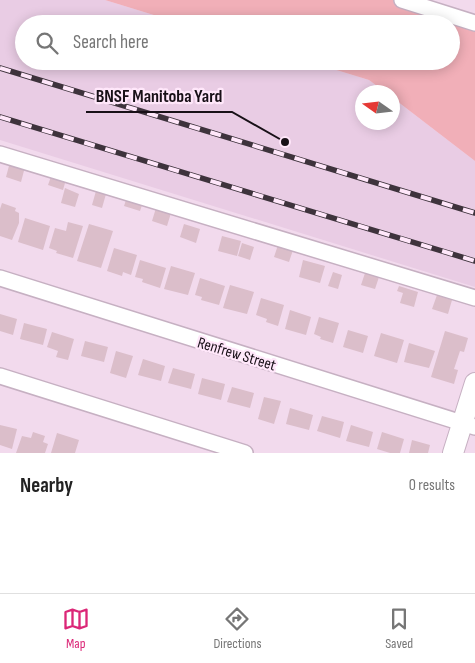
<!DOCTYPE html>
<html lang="en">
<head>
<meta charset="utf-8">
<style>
	:root { --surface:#fff; --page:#f2f2f2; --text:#222; --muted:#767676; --line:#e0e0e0; --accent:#db2777 }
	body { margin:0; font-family:"Sofia Sans Condensed",sans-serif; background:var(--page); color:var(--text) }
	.compass { position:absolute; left:355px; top:85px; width:45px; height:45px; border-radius:50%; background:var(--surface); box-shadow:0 2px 12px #0003; rotate:284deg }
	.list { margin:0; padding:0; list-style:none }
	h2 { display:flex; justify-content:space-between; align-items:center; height:65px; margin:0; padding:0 20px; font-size:21px }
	h2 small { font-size:16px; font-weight:400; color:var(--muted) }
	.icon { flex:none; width:28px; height:28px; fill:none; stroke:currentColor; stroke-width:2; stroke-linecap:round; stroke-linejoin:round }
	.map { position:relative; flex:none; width:475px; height:453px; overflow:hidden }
	.search { position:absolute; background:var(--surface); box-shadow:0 2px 12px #0003; left:15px; right:15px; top:15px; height:55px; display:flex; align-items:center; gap:12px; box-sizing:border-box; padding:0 18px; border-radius:28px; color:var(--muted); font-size:19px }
	.sheet { height:140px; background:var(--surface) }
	nav { display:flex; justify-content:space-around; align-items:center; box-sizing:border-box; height:70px; border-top:1px solid var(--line); background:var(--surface); font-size:14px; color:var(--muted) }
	nav a { display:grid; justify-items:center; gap:2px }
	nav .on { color:var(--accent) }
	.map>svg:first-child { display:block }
	.built { fill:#e9cce4 }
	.green { fill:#f1afb8 }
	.building { fill:#dbbeca }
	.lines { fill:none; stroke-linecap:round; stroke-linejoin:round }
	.minor-casing { stroke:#c6b0c2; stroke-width:18 }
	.major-casing { stroke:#c6b0c2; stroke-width:22 }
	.minor { stroke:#fff; stroke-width:15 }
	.major { stroke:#fff; stroke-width:20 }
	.rail-casing { stroke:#3e333c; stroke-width:5.5 }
	.rail { stroke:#ffe7fa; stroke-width:4; stroke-dasharray:11; stroke-linecap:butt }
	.labels { text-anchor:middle; stroke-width:4.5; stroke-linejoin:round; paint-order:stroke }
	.street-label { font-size:16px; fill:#181017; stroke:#ffe7fa }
	.leader { fill:none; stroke:#181017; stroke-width:2 }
	.callout-dot { fill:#181017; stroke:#ffe7fa; stroke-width:2 }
	.callout-label { font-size:18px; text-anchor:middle; font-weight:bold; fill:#181017; stroke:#ffe7fa; stroke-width:4.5; stroke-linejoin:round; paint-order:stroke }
</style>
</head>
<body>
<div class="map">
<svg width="475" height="453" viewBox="0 0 475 453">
	<rect width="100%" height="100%" fill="#f2daed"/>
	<path class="built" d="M0,0h105l78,24h-159v37h283l62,19 16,12h-23v30h30l1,-24 82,63v126l-475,-147z"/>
	<path class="green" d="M105,0h297l73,23v138l-82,-63 -1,-6h-7l-16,-12 -62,-19h144v-37h-268z"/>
	<path class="building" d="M10,162l15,5 -4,15 -15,-5z
		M53,171l14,5 -4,14 -15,-5z
		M65,188l14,6 -4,13 -14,-4z
		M96,191l10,3 -4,14 -10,-3z
		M128,194l16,5 -4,12 -16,-5z
		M2,203l14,5 -1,3 4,2v10l-7,17 -12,-4v-27z
		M156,208l15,5 -4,13 -15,-5z
		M25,218l25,8 -7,24 -25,-8z
		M68,222l15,4 -10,32 -17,-5 1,-2 -8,-3 6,-20 11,3z
		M89,224l24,7 -12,37 -24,-7z
		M184,224l16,5 -4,14 -16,-6z
		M222,236l19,5 -4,15 -19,-5z
		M279,242l15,5 -5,15 -15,-5z
		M242,243l12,4 -4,13 -12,-4z
		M114,248l23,7 -6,20 -8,-3 -1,4 -15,-5z
		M140,260l26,8 -6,20 -18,-6 1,-3 -8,-2z
		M303,260l22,6 -5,17 -21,-6z
		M171,266l24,7 -7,22 -24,-6z
		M366,270l14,4 -5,15 -14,-4z
		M333,272l9,3 -4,14 -10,-3z
		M200,278l25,8 -6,19 -18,-5 1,-3 -7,-2z
		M230,285l24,7 -7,22 -24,-6z
		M399,286l19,6 -4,15 -14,-4 3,-10 -6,-2z
		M437,295l15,5 -4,14 -16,-5z
		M261,298l23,7 -6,21 -12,-4 1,-3 -11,-4z
		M290,310l21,7 -5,18 -21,-6z
		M0,314l17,5 -4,16 -13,-4z
		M319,317l20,6 -6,20 -13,-4 1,-2 -7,-3z
		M24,323l23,6 -4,16 -23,-6z
		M348,330l20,6 -5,17 -20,-6z
		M445,331l23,7 -4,14 -4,-1 -6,18 4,1 -4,14 -23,-7z
		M52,332l22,7 -6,21 -12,-3 2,-6 -11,-4z
		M381,333l23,7 -7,23 -23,-7z
		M85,341l23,6 -4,15 -23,-6z
		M409,343l26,8 -6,17 -25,-6z
		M116,351l17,5 -7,22 -16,-5z
		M143,359l22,7 -4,15 -23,-6z
		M173,368l22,6 -4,15 -23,-6z
		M202,378l23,6 -4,16 -23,-6z
		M232,387l22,6 -4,15 -23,-6z
		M264,397l17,4 -7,23 -16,-5z
		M290,408l23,7 -4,15 -23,-6z
		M322,416l22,6 -4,16 -23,-7z
		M0,425l17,4 -5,20 -12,-4z
		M351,425l22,7 -4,15 -23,-6z
		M33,432l12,4 -2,6 5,2 -3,9h-29l6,-17 9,2z
		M382,432l22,7 -4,14h-10l-13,-4z
		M57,433l22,7 -4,13h-24z
		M412,440l18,5 -2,8h-19z"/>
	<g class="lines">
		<g class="minor-casing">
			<path id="minor" d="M402,0l73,23
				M0,154l475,144
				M0,278l475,149
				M0,376l245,77"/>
		</g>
		<g class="major-casing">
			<path id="major" d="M453,453l22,-70"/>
		</g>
		<use href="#minor" class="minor"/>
		<use href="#major" class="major"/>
		<g class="rail-casing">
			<path id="rail" d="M0,68l475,145
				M0,117l475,144"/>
		</g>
		<use href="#rail" class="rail"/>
	</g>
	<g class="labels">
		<g class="street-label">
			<text transform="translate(237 353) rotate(17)" y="6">Renfrew Street</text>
		</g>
	</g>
	<path class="leader" d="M285 142L232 112H86"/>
	<circle class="callout-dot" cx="285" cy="142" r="5"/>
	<g class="callout-label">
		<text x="159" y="102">BNSF Manitoba Yard</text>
	</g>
</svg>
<svg class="compass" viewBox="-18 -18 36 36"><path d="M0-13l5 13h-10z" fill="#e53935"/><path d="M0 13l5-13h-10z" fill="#767676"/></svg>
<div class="search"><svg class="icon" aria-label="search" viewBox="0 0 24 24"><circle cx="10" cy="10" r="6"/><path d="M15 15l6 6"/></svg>Search here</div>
</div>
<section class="sheet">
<h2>Nearby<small>0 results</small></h2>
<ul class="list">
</ul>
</section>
<nav>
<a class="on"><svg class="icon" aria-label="map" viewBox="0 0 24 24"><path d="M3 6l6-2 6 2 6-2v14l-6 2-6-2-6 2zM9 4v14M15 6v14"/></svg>Map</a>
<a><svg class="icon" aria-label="directions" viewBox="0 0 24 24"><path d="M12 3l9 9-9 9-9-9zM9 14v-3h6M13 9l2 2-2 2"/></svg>Directions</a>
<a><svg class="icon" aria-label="saved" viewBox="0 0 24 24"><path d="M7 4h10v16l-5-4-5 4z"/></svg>Saved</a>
</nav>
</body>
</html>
